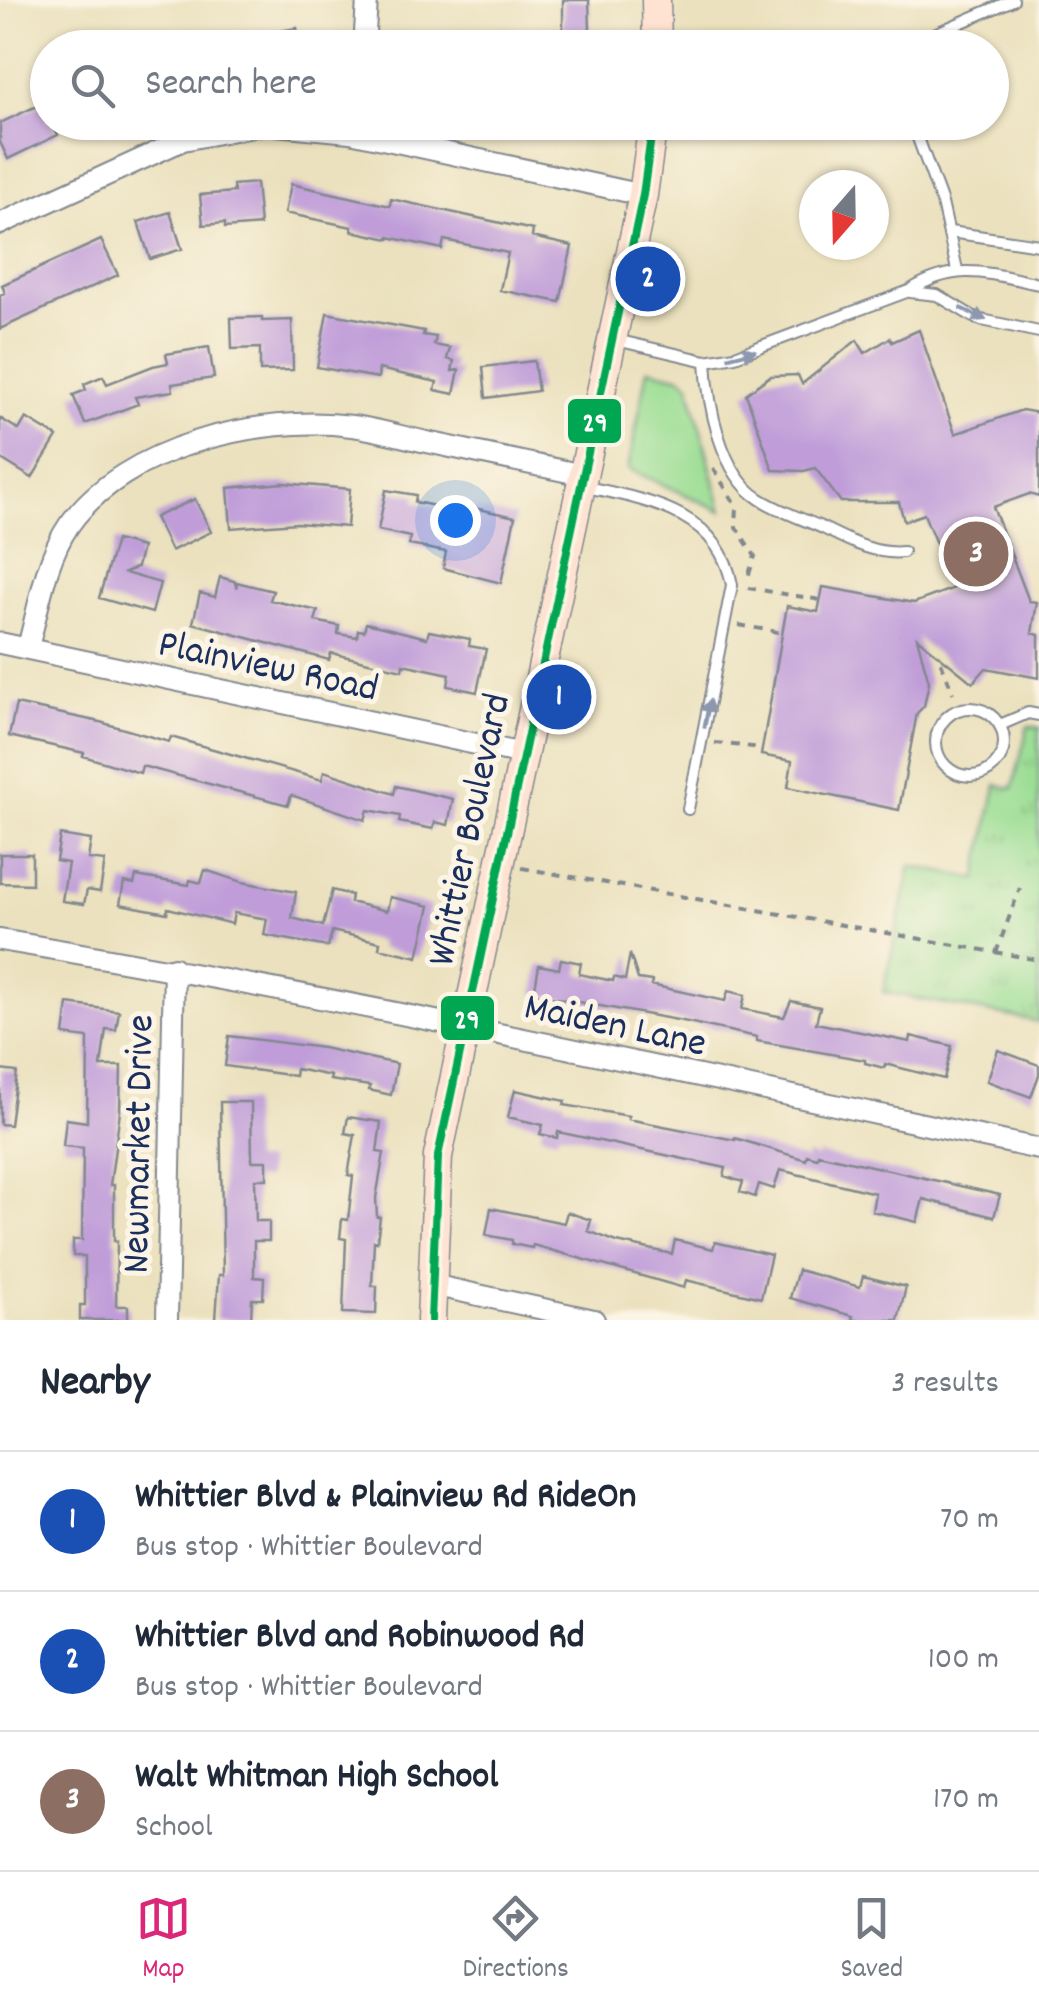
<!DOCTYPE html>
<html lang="en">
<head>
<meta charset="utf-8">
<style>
	:root { --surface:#fff; --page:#f2f2f3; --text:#1f2937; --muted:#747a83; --line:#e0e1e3; --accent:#db2777 }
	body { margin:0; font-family:Dekko,sans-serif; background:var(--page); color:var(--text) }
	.compass { position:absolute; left:799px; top:170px; width:90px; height:90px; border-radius:50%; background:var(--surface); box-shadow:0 2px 8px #0004; rotate:200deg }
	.you { position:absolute; left:455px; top:520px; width:35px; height:35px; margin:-25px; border:8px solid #fff; border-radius:50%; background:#1a73e8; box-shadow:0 0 0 15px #1a73e833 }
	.badge { display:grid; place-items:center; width:65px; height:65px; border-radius:50%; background:var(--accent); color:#fff; font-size:32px; font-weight:700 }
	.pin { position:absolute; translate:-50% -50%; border:5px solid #fff; box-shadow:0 2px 10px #0006 }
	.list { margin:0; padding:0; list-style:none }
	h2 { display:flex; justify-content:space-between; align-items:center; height:130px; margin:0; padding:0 40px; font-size:42px }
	h2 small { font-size:32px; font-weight:400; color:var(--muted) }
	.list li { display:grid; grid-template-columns:65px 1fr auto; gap:30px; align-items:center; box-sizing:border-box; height:140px; padding:0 40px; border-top:2px solid var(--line) }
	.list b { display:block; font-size:38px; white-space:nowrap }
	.list p { margin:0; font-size:32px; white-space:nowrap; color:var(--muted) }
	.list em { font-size:32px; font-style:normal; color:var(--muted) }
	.icon { flex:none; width:55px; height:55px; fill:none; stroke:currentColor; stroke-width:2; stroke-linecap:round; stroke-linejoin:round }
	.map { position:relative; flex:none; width:1039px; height:1320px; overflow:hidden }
	.search { position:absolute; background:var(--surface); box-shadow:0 2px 8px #0004; left:30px; right:30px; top:30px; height:110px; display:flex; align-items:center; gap:25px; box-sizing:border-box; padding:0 35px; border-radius:55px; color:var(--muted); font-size:38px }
	.sheet { height:550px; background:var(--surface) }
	nav { display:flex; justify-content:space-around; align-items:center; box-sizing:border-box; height:140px; border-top:2px solid var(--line); background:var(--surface); font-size:28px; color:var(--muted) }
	nav a { display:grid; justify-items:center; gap:5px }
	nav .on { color:var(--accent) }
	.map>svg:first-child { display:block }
	.grass { fill:#9dde95; stroke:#5c867a; stroke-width:2.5 }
	.park { fill:url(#park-tufts); stroke:#5c867a; stroke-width:2.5 }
	.building { fill:#c09dd9 }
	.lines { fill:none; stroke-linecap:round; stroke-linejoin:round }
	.lane-casing { stroke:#83888e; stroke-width:14 }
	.street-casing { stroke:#83888e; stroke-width:24 }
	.secondary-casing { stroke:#83888e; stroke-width:31 }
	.path { stroke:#83888e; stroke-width:4; stroke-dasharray:8 8; stroke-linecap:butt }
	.lane { stroke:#fff; stroke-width:10 }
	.street { stroke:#fff; stroke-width:20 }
	.secondary { stroke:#fee3d2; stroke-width:28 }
	.bus-1-casing { stroke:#fcf5e5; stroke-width:15 }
	.bus-1 { stroke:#00a651; stroke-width:8 }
	.oneway { fill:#8d97ae }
	.labels { text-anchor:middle; stroke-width:10; stroke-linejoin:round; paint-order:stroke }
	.street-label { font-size:40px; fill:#1b2f5e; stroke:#fcf5e5 }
	.line-badge { stroke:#fcf5e5; stroke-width:4 }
	.badge-label { font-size:28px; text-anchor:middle; font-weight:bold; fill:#fff }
</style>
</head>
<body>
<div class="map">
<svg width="1039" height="1320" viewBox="0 0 1039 1320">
	<defs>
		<pattern id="park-tufts" width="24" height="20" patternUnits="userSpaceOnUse" patternTransform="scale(2.5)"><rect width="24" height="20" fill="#9dde95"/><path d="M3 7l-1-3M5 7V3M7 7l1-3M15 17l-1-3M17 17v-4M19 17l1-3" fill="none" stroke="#87bf83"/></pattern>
	</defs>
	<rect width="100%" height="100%" fill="#fcf5e5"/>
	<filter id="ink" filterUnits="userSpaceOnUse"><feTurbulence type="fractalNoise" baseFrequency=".01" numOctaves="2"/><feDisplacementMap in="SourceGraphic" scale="20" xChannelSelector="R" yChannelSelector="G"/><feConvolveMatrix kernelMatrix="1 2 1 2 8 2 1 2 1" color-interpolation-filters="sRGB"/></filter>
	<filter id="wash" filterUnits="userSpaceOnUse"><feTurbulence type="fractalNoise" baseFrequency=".0048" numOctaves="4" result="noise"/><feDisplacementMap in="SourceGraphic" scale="40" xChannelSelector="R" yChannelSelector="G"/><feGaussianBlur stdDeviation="2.25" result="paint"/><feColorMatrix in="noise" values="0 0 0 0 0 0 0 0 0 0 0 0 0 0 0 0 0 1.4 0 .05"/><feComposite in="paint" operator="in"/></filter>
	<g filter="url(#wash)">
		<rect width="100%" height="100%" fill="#ebe1be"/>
		<path class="grass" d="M648,369l34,8 7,7 33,127 -94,-42z"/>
		<path class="park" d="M1028,726l11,2v294l-156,-30 28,-126 66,13 19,-94 17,3z"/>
		<g id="blocks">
			<path class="building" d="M563,0h26l1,30 -27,1z
				M297,28l3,20h-30l-2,-15z
				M43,103l5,19h4l6,13 -50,24 -8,-17v-19z
				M256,183l4,42 -35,3v-5l-22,2 -3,-30 34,-3 -1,-7z
				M291,184l99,22 1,-7 142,31 -1,7 40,9 -12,56 -60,-12 8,-37 -64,-13 -2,9 -53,-12v2l-37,-8v-4l-67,-14z
				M170,212l12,37 -32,10 -12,-37z
				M101,240l17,35 -118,54v-34l5,-2 -3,-8z
				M327,313l97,18 -1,4 13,2 -2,8 16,3 -3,11 7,2 -2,10 7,-1 -5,24 -19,-4 2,-8 -58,-13 -1,9 -61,-11z
				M262,317v4l30,-1 1,50 -33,1v-23l-28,1 -1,-31z
				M919,330l36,104 67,-24 17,3v84l-10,-3 -36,13 36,94 8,1 -5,31 7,2v43l-53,-10 -13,15 -56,-45 12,44 -5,24 -7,7 -18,97 -111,-23 4,-26 -31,-6 26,-149 31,6 5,-25 91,16 40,-15 -30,-74 -20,7 -5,-19h-58l-26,-34 -11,3 -31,-1 -27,-76 24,-18 28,-1 4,9 55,-44 8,13 25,-15 2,4z
				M209,347l5,31 -42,6 1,7 -38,6 3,7 -53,20 -12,-29 13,-5 -2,-6 19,-8 4,8 46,-18 15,-3 -2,-9z
				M534,361l4,30 -52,7 -3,-31z
				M0,418l19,12 7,-12 31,19 -25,41 -32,-20z
				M283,483l67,6 -3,38 -50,-4 -66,5 -3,-40z
				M386,490l30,5 -1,7 40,8 1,-6 59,13 -14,66 -58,-15 3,-16 -37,-7 1,-8 -32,-7z
				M195,499l16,33 -40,19 -16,-34z
				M116,540l26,7 -5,20 -12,6 35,10 -8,30 -53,-15z
				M220,577l14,4 3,7 -1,-6 37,9 -3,9 48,11 -3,10 24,5 -1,8 19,3 1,-7 6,1 2,-8 61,15 2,-7 41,8 -1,7 17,3 -9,43 -29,-6 2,-12 -47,-10 -1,6 -71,-17 -2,7 -136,-37 7,-30 15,4z
				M16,704l84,18 69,20 2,-5 151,43 2,-9 70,23 2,-8 57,13 -5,26 -13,-3 -2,7 -34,-7 1,-6 -32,-6 -3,10 -74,-25 -3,10 -146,-39 -2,7 -57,-17 1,-3 -75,-17z
				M60,835l31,5 -3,19 17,2 -5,31 -13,-2 -3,14 -22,-3 6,-38 -12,-2z
				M0,854h32v30l-32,-1z
				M205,870l37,12 54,10 -4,26 31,8 9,-36 19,5 -1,7 37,9 3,-14 40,9 -12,51 -39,-9 1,-6 -48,-11 -4,16 -64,-12 3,-16 -33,-6 -2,11 -64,-16 -1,5 -47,-9 4,-22 10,2 2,-8 53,9 1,-5 11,3z
				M630,954l8,25 14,2 -1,4 74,16 3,-10 17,4 -3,14 42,8 7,-16 29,6 -4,16 94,19 1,-6 41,10 -8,33 -59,-15 -1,4 -19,-5v-3l-108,-19v-4l-74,-16 -149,-27 5,-29 20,4 2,-10 20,4 -2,11 34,7 1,-4 11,3z
				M68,1004l51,7 -3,19 -10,-1 -5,37h20l-1,46 -10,73h4v56h3l-1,65h12v14h-48v-15h5v-49h-12v-16h9l1,-92 -20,-2 3,-27 21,3 1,-84 -24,-3z
				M229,1036l94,12 74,16 -6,31 -22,-5 1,-4 -40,-6 1,-4 -35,-7 -1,7 -70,-10z
				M998,1050l41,15v10l-8,22 -44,-16z
				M0,1070l17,2 -7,53 -10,-1z
				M515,1090l50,11 -1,4 65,11 -1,3 107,21v-2l71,22 1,-5 10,3 1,-4 182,41 -6,22 -71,-18 -6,23 -45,-11 3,-18 -95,-23 -6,19 -15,-5 -4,13 -15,-5 3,-10 -19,-6 2,-8 -168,-36 -1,6 -17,-4 3,-9 -35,-8z
				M220,1102h31l1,59h15v18h-12l1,42h13v20h-15v36l10,1 -1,21h-11l-1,21 -35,-1 3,-44h4z
				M348,1117l33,5 -4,30 7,1 -8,45 1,19h3l-3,25 -3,-1 -2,45h5l-1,28 -33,-1 3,-74 -6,-1 2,-19 6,1 5,-44 -5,-1 7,-40 -10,-2z
				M491,1208l73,15 3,-11 24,8 -3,11 29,11 55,12 3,-14 38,9 2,-7 56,13 -10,43 -75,-18 -2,8 -151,-43 -1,3 -20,-4v-4l-26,-5z
				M798,1270l62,17 3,-11 43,11 -8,33h-46l1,-4 -63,-18z"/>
		</g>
	</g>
	<g filter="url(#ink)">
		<use href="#blocks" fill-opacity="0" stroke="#83888e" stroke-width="2.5"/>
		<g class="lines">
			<g class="lane-casing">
				<path id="lane" d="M902,48l111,-48
					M912,122l30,81 15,67
					M950,232l89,13
					M910,292l27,3 40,24 62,13
					M616,340l90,21 29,-5 174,-65c47,-30 78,-18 130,-7
					M706,361c2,43 14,113 54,138 19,12 43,20 63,29 25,12 51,27 80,24
					M582,486c63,14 137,24 150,99l-44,224
					M936 742a34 34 0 1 1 68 0a34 34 0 1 1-68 0Z
					M1000,725l28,-12 11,2"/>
			</g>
			<g class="street-casing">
				<path id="street" d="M364,48l3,-48
					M0,224l183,-84 82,-16 85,8 293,63
					M0,643l523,111
					M28,647c11,-40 17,-87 41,-122 55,-79 192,-111 283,-99 25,3 50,11 75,16 52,11 104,22 156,33
					M0,940c349,58 694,135 1039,209
					M432,1285l162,35
					M167,1320l7,-352"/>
			</g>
			<g class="secondary-casing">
				<path id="secondary" d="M656,0l1,48
					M431,1320l7,-164 205,-961 10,-73"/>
			</g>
			<path class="path" d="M713,468l24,39 -1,20 19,29 -8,24
				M748,588l73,12
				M739,625l44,8
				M941,662l12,31
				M715,743l47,5
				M522,868l517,92
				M996,953l24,-65"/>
			<use href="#lane" class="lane"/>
			<use href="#street" class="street"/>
			<use href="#secondary" class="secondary"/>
			<g class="bus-1-casing">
				<path id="bus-1" d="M431,1320l7,-164 205,-961 10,-73"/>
			</g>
			<use href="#bus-1" class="bus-1"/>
		</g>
		<defs><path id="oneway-solid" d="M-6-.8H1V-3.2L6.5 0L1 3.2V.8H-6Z" transform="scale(2.5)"/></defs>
		<g class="oneway">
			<use href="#oneway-solid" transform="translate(973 314) rotate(25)"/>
			<use href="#oneway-solid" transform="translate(742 354) rotate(-14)"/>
			<use href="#oneway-solid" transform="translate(707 714) rotate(-79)"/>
		</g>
	</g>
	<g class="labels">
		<g class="street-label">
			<text transform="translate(269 663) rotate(12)" y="14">Plainview Road</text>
			<text transform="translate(466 829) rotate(-78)" y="14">Whittier Boulevard</text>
			<text transform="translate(616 1022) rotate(12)" y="14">Maiden Lane</text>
			<text transform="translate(135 1144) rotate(-89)" y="14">Newmarket Drive</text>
		</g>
	</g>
	<g class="line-badge">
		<rect x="566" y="397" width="57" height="48" rx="10" fill="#00a651"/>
		<rect x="439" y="994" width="57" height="48" rx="10" fill="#00a651"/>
	</g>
	<g class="badge-label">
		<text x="595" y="431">29</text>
		<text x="467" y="1028">29</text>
	</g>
</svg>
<svg class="compass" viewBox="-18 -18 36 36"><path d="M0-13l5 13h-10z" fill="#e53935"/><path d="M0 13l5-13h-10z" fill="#747a83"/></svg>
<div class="you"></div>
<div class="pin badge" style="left:559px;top:697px;background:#1a4fb4">1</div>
<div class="pin badge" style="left:648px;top:279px;background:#1a4fb4">2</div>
<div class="pin badge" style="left:976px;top:554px;background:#8d6e63">3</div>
<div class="search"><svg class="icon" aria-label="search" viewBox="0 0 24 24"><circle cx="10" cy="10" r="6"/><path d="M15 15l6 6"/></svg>Search here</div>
</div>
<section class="sheet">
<h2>Nearby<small>3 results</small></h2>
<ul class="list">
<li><span class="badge" style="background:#1a4fb4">1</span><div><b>Whittier Blvd &amp; Plainview Rd RideOn</b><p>Bus stop · Whittier Boulevard</p></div><em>70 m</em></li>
<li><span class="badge" style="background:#1a4fb4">2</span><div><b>Whittier Blvd and Robinwood Rd</b><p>Bus stop · Whittier Boulevard</p></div><em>100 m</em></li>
<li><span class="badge" style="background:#8d6e63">3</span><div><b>Walt Whitman High School</b><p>School</p></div><em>170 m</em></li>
</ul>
</section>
<nav>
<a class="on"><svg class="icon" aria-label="map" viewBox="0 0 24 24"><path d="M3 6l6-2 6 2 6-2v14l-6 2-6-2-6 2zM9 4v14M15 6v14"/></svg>Map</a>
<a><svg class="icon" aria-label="directions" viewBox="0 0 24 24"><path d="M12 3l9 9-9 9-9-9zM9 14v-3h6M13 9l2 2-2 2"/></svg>Directions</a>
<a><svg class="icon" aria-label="saved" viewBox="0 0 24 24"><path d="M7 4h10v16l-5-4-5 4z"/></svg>Saved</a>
</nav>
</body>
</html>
